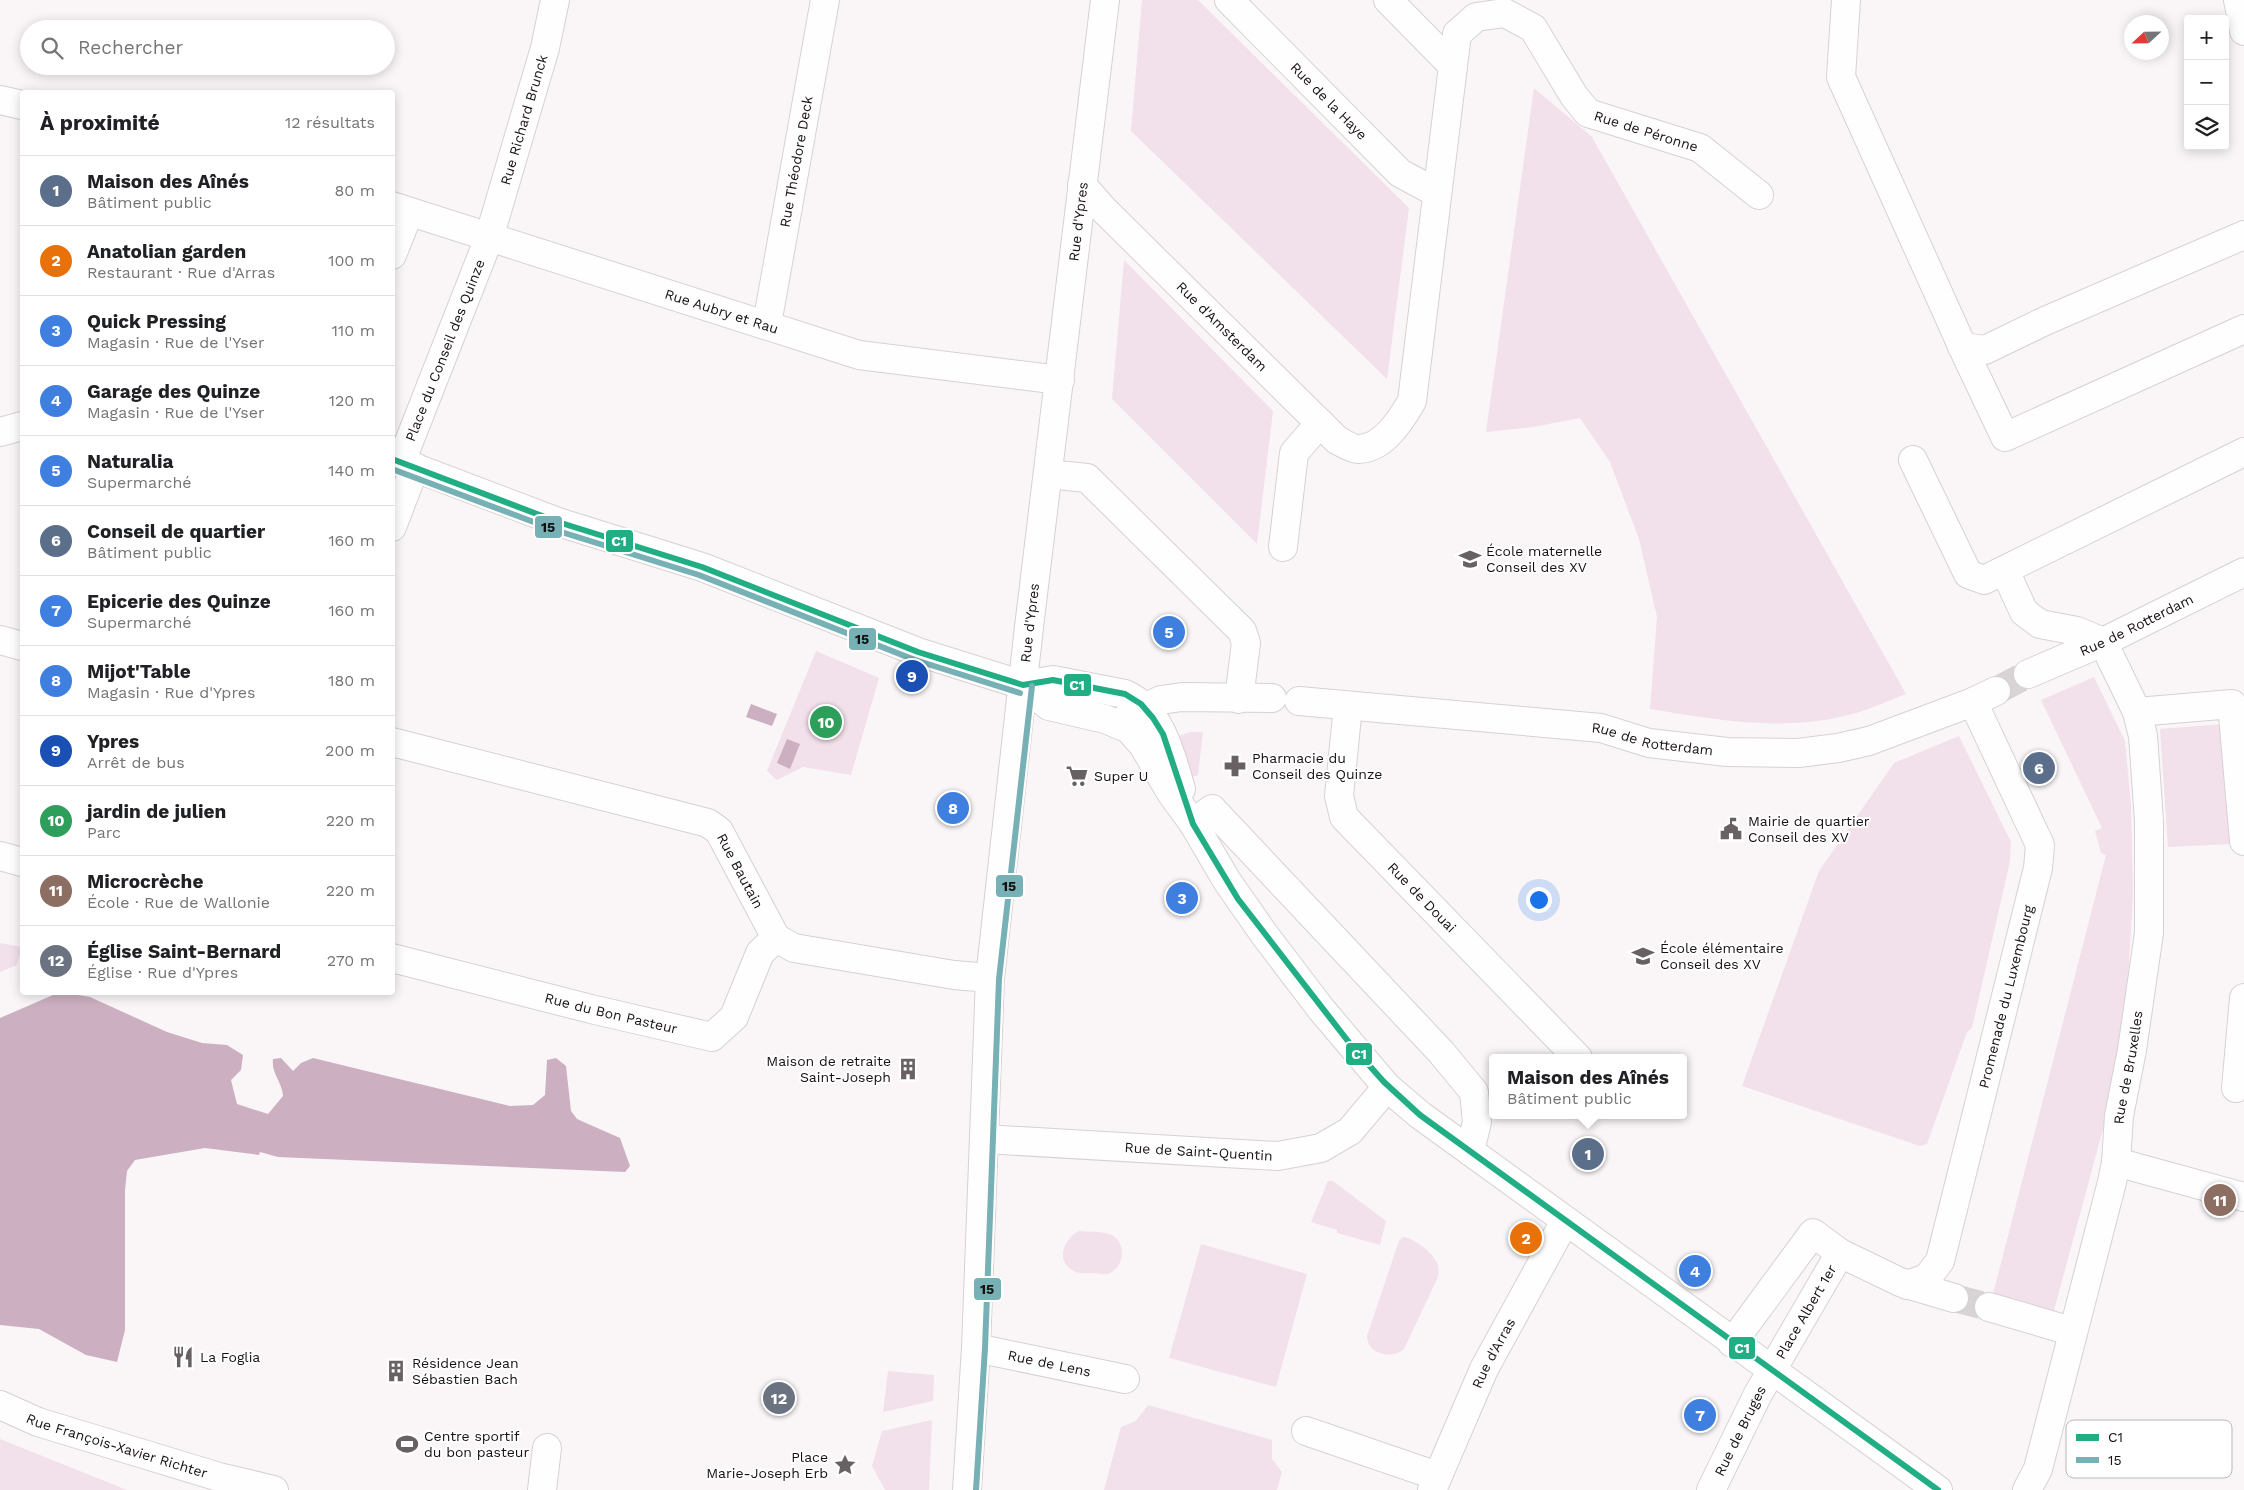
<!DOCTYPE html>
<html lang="fr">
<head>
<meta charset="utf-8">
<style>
	:root { --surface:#fff; --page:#f6f6f6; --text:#202124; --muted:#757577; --line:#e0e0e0; --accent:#0b8043 }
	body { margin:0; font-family:"Work Sans",sans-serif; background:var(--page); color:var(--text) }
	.controls { position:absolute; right:15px; top:15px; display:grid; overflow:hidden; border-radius:5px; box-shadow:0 2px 12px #0003 }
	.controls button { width:45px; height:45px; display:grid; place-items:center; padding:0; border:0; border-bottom:1px solid var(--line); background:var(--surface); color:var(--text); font:25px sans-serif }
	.compass { position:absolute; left:2124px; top:15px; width:45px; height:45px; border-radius:50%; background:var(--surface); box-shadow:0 2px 12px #0003; rotate:248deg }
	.you { position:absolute; left:1538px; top:899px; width:18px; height:18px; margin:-12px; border:4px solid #fff; border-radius:50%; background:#1a73e8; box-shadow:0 0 0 8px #1a73e833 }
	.badge { display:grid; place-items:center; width:32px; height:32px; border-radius:50%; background:var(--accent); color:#fff; font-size:16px; font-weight:700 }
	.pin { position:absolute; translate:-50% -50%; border:2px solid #fff; box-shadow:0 1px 5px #0006 }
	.popup { position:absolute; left:1489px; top:1054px; width:198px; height:65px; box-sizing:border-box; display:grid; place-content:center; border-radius:5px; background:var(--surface); filter:drop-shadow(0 1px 4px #0005); font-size:16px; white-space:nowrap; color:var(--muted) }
	.popup b { font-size:19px; color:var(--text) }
	.popup::after { content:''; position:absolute; left:50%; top:100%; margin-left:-10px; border:10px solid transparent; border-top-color:var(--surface) }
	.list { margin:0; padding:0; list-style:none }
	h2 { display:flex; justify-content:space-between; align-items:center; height:65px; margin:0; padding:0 20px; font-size:21px }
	h2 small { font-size:16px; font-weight:400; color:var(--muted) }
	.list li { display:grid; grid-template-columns:32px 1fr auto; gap:15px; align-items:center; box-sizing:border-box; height:70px; padding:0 20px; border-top:1px solid var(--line) }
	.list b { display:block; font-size:19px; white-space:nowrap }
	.list p { margin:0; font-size:16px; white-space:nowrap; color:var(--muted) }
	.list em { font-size:16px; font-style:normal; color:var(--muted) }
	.icon { flex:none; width:28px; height:28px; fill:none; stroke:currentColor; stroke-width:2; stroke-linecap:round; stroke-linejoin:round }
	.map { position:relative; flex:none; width:2244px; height:1490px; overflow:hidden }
	.search { position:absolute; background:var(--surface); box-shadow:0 2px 12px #0003; left:20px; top:20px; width:375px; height:55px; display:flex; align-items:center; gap:12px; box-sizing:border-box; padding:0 18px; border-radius:28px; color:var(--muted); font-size:19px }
	.panel { position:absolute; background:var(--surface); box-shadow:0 2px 12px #0003; left:20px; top:90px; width:375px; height:905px; border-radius:5px }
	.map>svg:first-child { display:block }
	.green { fill:#f2e0ea }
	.water { fill:#ccb0c1 }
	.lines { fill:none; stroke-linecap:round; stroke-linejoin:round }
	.minor-tunnel { stroke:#d8d4d6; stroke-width:28; stroke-dasharray:28 14; stroke-linecap:butt }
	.minor-casing { stroke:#d7d1d4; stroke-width:30 }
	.minor { stroke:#fefefe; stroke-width:28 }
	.bus-1-casing { stroke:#fff; stroke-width:10 }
	.bus-2-casing { stroke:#fff; stroke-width:10 }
	.bus-1 { stroke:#22ae84; stroke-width:6 }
	.bus-2 { stroke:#78b1b5; stroke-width:6 }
	.labels { text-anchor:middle; stroke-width:4; stroke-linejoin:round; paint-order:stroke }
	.street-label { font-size:14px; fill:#181115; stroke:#fff }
	.poi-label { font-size:14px; fill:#181115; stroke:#fff; text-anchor:start }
	.key { fill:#fff; stroke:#bab8b9; stroke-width:1 }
	.key-label { font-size:14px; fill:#181115 }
	.line-badge { stroke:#fff; stroke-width:2 }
	.badge-label { font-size:14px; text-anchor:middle; font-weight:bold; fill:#fff }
	.pale-badge-label { font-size:14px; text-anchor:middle; font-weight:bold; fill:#111 }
</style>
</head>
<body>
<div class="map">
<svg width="2244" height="1490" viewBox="0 0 2244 1490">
	<rect width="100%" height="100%" fill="#faf6f8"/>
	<path class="green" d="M1142,0h56l211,208 -22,171 -256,-248z
		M1534,88l58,49 314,557c-16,6 -33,14 -50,19 -68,20 -138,7 -206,-4l7,-92 -18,-78 -29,-77 -30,-44 -47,9 -47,5z
		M1124,260l149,151 -16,133 -145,-145z
		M816,651l63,27 -28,97 -48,-8 -26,13 -10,-9z
		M2094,677l31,64 6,64 2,88 -5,86 -18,124 -57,211 -61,-16 114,-443 -5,-2 -6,-22 7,-3 -61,-128z
		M2224,724l6,120 -62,3 -8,-118z
		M1190,732h13l-5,43 -6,2 -3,-11 -9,-3 -7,-25z
		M1959,736l52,106 -1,19 -38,167 -5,4 -40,112 -7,2 -178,-60 77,-215 75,-108z
		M0,943l22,4 -5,18 -17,7z
		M1328,1181h5l53,40 -6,24 -43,-12v-3l-26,-8z
		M1079,1231c9,1 21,0 30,3 18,6 16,32 1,39 -5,2 -10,1 -15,0 -6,0 -14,1 -19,-1 -22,-9 -13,-33 3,-41z
		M1403,1237c9,0 29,15 33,24 3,6 3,10 2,16l-34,72c-12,11 -37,5 -37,-13l32,-95z
		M1201,1244l106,30 -31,113 -107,-29z
		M888,1371l46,4 -1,26 -50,11z
		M1148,1405l124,35v19l10,13 -5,18h-173l17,-63 15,-6z
		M932,1420l-3,70h-44l-13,-24 10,-35z
		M0,1439l127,51h-127z"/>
	<path class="water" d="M751,704l26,10 -5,12 -26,-9z
		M787,739l13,5 -10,25 -13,-6z
		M60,992l30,5 77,35 35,11 25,2 16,10 -2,15 -10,10 6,24 31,10 15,-18c-1,-15 -12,-22 -10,-37l8,-1 12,13 8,-8 12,-5 197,48 23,-1 12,-10 2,-35 9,-2 10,8 5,45 6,8 43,19 10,28 -5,6 -347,-15 -18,-5 -1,3 -54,-7 -70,12 -8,11 -2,19v140l-8,32 -31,-7 -47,-26 -39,-4v-307z"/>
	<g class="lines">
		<path class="minor-tunnel" d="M1996,691l32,-17
			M1954,1298l35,9"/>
		<g class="minor-casing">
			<g id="minor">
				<path id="s1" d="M1229,0l171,173 37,20"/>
				<path d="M1846,0l-5,77 127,282 37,78 239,-108"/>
				<path d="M2238,0l6,31"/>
				<path id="s2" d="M1453,66l4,-32 19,-17 29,-4 28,15 41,68 14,17 112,35 59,47"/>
				<path d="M0,100l22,5"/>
				<path id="s3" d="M1082,185l22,25 233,230c6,3 15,9 21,9 25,0 43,-29 54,-48l41,-335 -65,-66"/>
				<path id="s4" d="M392,206l467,149 201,25"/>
				<path d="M392,255l17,-43"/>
				<path id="s5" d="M767,324l58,-324"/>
				<path d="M1962,347l23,3 60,-29 199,-86"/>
				<path d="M0,432l22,-6"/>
				<path d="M392,459l166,63 144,45 216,85 105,33 26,21 56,13 24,10 14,16 28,48 22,30 34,58 37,53 57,75 66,78 33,28 518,375"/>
				<path d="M1913,460l55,114 16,6 260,-128"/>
				<path id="s6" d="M401,462l88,-224 56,-190 10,-48"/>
				<path d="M1048,474l39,4 155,153 4,12 -7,56"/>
				<path d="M392,527l23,-60"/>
				<path d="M1283,547l11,-94 26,-30"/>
				<path d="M2005,571l19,41 16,12 37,7 26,11"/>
				<path d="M0,640l22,6"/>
				<path id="s7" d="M2028,674l75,-32 141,-70"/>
				<path d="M1023,685l30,-5 72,14c36,16 46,61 56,95"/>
				<path id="s8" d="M1299,701l302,27 48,15 78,9 71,1 40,-5 31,-7 104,-39 23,-11"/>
				<path id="s9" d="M1348,706l-9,90 5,21 234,241"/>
				<path d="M2137,712l95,-8 12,137"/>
				<path d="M1129,715l32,-15 21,-3 90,1"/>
				<path id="s10" d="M392,742l316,81 11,8 57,107 18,10 160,27 36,3"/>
				<path d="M1193,823l19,-14 229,243 33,40 3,30 -7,29"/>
				<path d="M0,856l22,6"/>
				<path id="s11" d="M392,958l199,51 121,28 22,-20 26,-64 16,-15"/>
				<path d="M2236,1088l8,-90"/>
				<path id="s12" d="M984,1139l294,17 43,-8 29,-17 37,-44"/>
				<path d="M2116,1162l128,35"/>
				<path d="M1840,1253l60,29 54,16"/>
				<path id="s13" d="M1907,1285l20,-7 13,-17 98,-393 2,-23 -67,-143"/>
				<path d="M1989,1307l75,22"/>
				<path id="s14" d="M976,1348l149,31"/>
				<path id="s15" d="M0,1405l38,17 181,55 55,13"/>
				<path d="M1306,1431l131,45"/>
				<path d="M542,1490l5,-42"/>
				<path id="s16" d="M967,1490l9,-142 14,-370 39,-351 76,-627"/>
				<path id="s17" d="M1432,1490l52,-121 81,-148"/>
				<path id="s18" d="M1711,1490l47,-96 82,-141 -27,-20 -81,110"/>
				<path id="s19" d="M2027,1490l11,-21 74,-287 4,-20 3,-46 13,-66 17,-117v-112l-6,-85 -6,-24 -34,-70"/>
			</g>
		</g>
		<use href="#minor" class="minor"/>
		<g class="bus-1-casing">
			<path id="bus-1" d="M392,459l166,63 144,45 216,85 105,33 30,-5 72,14 16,10 12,14 10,16 30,90 45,75 113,146 33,37 36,33 518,375"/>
		</g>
		<g class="bus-2-casing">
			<path id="bus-2" d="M392,469l163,61 144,45 216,85 105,33
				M976,1490l9,-142 14,-369 33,-293"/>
		</g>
		<use href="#bus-1" class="bus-1"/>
		<use href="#bus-2" class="bus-2"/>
	</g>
	<defs>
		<g id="school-bare" transform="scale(1.725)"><path d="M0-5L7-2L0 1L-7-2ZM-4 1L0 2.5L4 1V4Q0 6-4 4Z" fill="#676164" stroke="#fff" stroke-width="2.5" paint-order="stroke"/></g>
		<g id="pharmacy-bare" transform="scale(1.725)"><path d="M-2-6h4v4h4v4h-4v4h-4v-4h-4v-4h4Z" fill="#676164" stroke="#fff" stroke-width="2.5" paint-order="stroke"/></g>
		<g id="supermarket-bare" transform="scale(1.725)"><path d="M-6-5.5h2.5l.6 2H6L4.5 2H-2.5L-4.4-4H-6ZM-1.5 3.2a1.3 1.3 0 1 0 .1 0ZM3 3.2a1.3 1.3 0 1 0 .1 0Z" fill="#676164" stroke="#fff" stroke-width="2.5" paint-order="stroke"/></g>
		<g id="civic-bare" transform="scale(1.725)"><path d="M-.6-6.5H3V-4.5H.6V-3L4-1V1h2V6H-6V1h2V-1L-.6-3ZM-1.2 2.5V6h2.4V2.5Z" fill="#676164" stroke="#fff" stroke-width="2.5" paint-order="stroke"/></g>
		<g id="building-bare" transform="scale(1.725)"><path d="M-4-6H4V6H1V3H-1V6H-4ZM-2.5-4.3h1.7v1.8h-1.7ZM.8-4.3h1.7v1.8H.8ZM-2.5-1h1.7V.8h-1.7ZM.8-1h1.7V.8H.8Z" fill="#676164" stroke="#fff" stroke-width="2.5" paint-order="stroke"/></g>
		<g id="restaurant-bare" transform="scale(1.725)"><path d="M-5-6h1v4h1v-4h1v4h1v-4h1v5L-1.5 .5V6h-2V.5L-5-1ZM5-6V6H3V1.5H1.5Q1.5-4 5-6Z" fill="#676164" stroke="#fff" stroke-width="2.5" paint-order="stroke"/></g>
		<g id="stadium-bare" transform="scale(1.725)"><path d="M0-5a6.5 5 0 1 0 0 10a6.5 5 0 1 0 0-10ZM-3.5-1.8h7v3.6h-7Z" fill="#676164" stroke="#fff" stroke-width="2.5" paint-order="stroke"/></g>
		<g id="sight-bare" transform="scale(1.725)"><path d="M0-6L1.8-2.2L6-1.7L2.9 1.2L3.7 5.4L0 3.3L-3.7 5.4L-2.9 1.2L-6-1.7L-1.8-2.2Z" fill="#676164" stroke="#fff" stroke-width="2.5" paint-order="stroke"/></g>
	</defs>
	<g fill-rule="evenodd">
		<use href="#school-bare" x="1470" y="559"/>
		<use href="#pharmacy-bare" x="1235" y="766"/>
		<use href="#supermarket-bare" x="1077" y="776"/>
		<use href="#civic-bare" x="1731" y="829"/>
		<use href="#school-bare" x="1643" y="956"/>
		<use href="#building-bare" x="908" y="1069"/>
		<use href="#restaurant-bare" x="183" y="1357"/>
		<use href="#building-bare" x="396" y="1371"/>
		<use href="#stadium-bare" x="407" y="1444"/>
		<use href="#sight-bare" x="845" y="1465"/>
	</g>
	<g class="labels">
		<g class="street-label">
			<text dy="5" stroke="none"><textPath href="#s1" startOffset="142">Rue de la Haye</textPath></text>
			<text dy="5" stroke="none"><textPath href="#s6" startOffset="364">Rue Richard Brunck</textPath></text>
			<text dy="5" stroke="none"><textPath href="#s2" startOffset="281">Rue de Péronne</textPath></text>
			<text dy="5" stroke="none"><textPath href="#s5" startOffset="165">Rue Théodore Deck</textPath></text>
			<text dy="5" stroke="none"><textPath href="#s16" startOffset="1274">Rue d'Ypres</textPath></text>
			<text dy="5" stroke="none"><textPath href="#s4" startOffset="346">Rue Aubry et Rau</textPath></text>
			<text dy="5" stroke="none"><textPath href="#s3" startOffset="199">Rue d'Amsterdam</textPath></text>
			<text dy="5" stroke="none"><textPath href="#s6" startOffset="120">Place du Conseil des Quinze</textPath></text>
			<text dy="5" stroke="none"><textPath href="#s16" startOffset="870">Rue d'Ypres</textPath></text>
			<text dy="5" stroke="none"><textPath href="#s7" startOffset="119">Rue de Rotterdam</textPath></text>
			<text dy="5" stroke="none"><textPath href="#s8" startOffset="356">Rue de Rotterdam</textPath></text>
			<text dy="5" stroke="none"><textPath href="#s10" startOffset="385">Rue Bautain</textPath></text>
			<text dy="5" stroke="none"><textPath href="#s9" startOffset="224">Rue de Douai</textPath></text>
			<text dy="5" stroke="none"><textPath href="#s13" startOffset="315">Promenade du Luxembourg</textPath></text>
			<text dy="5" stroke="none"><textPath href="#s11" startOffset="226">Rue du Bon Pasteur</textPath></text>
			<text dy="5" stroke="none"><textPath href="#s19" startOffset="436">Rue de Bruxelles</textPath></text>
			<text dy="5" stroke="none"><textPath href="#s12" startOffset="215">Rue de Saint-Quentin</textPath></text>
			<text dy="5" stroke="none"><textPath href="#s18" startOffset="202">Place Albert 1er</textPath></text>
			<text dy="5" stroke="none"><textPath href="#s17" startOffset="150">Rue d'Arras</textPath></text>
			<text dy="5" stroke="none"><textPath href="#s14" startOffset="75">Rue de Lens</textPath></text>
			<text dy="5" stroke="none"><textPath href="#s18" startOffset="66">Rue de Bruges</textPath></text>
			<text dy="5" stroke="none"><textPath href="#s15" startOffset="124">Rue François-Xavier Richter</textPath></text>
		</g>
		<g class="poi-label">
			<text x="1486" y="556">École maternelle<tspan x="1486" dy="16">Conseil des XV</tspan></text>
			<text x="1252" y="763">Pharmacie du<tspan x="1252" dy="16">Conseil des Quinze</tspan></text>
			<text x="1094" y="781">Super U</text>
			<text x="1748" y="826">Mairie de quartier<tspan x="1748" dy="16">Conseil des XV</tspan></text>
			<text x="1660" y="953">École élémentaire<tspan x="1660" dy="16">Conseil des XV</tspan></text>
			<text x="891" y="1066" text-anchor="end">Maison de retraite<tspan x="891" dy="16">Saint-Joseph</tspan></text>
			<text x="200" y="1362">La Foglia</text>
			<text x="412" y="1368">Résidence Jean<tspan x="412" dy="16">Sébastien Bach</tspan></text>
			<text x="424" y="1441">Centre sportif<tspan x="424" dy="16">du bon pasteur</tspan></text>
			<text x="828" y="1462" text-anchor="end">Place<tspan x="828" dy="16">Marie-Joseph Erb</tspan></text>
		</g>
	</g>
	<rect x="2066" y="1420" width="166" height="58" rx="8" class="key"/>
	<rect x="2076" y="1434" width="23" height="7" fill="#22ae84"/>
	<rect x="2076" y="1457" width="23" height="6" fill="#78b1b5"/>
	<g class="key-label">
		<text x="2108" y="1442">C1</text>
		<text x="2108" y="1465">15</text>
	</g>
	<g class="line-badge">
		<rect x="534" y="515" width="29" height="24" rx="5" fill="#78b1b5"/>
		<rect x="605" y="529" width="29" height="24" rx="5" fill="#22ae84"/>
		<rect x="848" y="627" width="29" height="24" rx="5" fill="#78b1b5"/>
		<rect x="1063" y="673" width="29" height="24" rx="5" fill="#22ae84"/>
		<rect x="995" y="874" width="29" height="24" rx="5" fill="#78b1b5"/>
		<rect x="1345" y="1042" width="28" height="24" rx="5" fill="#22ae84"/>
		<rect x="973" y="1277" width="29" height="24" rx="5" fill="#78b1b5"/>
		<rect x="1728" y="1336" width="28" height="24" rx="5" fill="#22ae84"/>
	</g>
	<g class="badge-label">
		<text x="619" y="546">C1</text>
		<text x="1077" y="690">C1</text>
		<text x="1359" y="1059">C1</text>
		<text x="1742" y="1353">C1</text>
	</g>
	<g class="pale-badge-label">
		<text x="548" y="532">15</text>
		<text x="862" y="644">15</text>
		<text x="1009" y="891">15</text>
		<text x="987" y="1294">15</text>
	</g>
</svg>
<div class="controls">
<button>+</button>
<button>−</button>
<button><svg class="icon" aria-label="layers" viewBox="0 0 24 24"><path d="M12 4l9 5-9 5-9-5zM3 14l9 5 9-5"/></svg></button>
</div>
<svg class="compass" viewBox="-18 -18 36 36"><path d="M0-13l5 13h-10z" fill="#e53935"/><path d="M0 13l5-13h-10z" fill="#757577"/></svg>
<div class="you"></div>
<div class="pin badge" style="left:1588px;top:1154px;background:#5c6f8a">1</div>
<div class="popup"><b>Maison des Aînés</b>Bâtiment public</div>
<div class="pin badge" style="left:1526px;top:1238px;background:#e8710a">2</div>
<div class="pin badge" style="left:1182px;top:898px;background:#3f7fe0">3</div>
<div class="pin badge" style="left:1695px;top:1271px;background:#3f7fe0">4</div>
<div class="pin badge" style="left:1169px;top:632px;background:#3f7fe0">5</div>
<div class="pin badge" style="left:2039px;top:768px;background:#5c6f8a">6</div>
<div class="pin badge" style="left:1700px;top:1415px;background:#3f7fe0">7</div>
<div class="pin badge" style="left:953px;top:808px;background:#3f7fe0">8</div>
<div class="pin badge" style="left:912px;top:676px;background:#1a4fb4">9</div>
<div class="pin badge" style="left:826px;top:722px;background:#2e9e5b">10</div>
<div class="pin badge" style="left:2220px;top:1200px;background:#8d6e63">11</div>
<div class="pin badge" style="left:779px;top:1398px;background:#6b7280">12</div>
<div class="search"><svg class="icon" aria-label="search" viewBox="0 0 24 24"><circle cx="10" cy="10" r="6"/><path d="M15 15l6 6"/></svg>Rechercher</div>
<section class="panel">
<h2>À proximité<small>12 résultats</small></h2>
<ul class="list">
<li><span class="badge" style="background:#5c6f8a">1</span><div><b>Maison des Aînés</b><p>Bâtiment public</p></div><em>80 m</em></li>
<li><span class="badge" style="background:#e8710a">2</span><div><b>Anatolian garden</b><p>Restaurant · Rue d'Arras</p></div><em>100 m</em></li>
<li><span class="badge" style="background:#3f7fe0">3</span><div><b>Quick Pressing</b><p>Magasin · Rue de l'Yser</p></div><em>110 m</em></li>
<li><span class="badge" style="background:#3f7fe0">4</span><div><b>Garage des Quinze</b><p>Magasin · Rue de l'Yser</p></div><em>120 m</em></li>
<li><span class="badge" style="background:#3f7fe0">5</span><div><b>Naturalia</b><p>Supermarché</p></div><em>140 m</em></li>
<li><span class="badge" style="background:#5c6f8a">6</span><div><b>Conseil de quartier</b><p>Bâtiment public</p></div><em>160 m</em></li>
<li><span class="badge" style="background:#3f7fe0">7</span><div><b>Epicerie des Quinze</b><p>Supermarché</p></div><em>160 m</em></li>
<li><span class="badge" style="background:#3f7fe0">8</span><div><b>Mijot'Table</b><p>Magasin · Rue d'Ypres</p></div><em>180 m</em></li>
<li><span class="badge" style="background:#1a4fb4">9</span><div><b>Ypres</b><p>Arrêt de bus</p></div><em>200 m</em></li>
<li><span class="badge" style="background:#2e9e5b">10</span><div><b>jardin de julien</b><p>Parc</p></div><em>220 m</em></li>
<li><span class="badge" style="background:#8d6e63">11</span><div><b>Microcrèche</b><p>École · Rue de Wallonie</p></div><em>220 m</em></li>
<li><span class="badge" style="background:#6b7280">12</span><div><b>Église Saint-Bernard</b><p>Église · Rue d'Ypres</p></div><em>270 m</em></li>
</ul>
</section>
</div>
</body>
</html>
